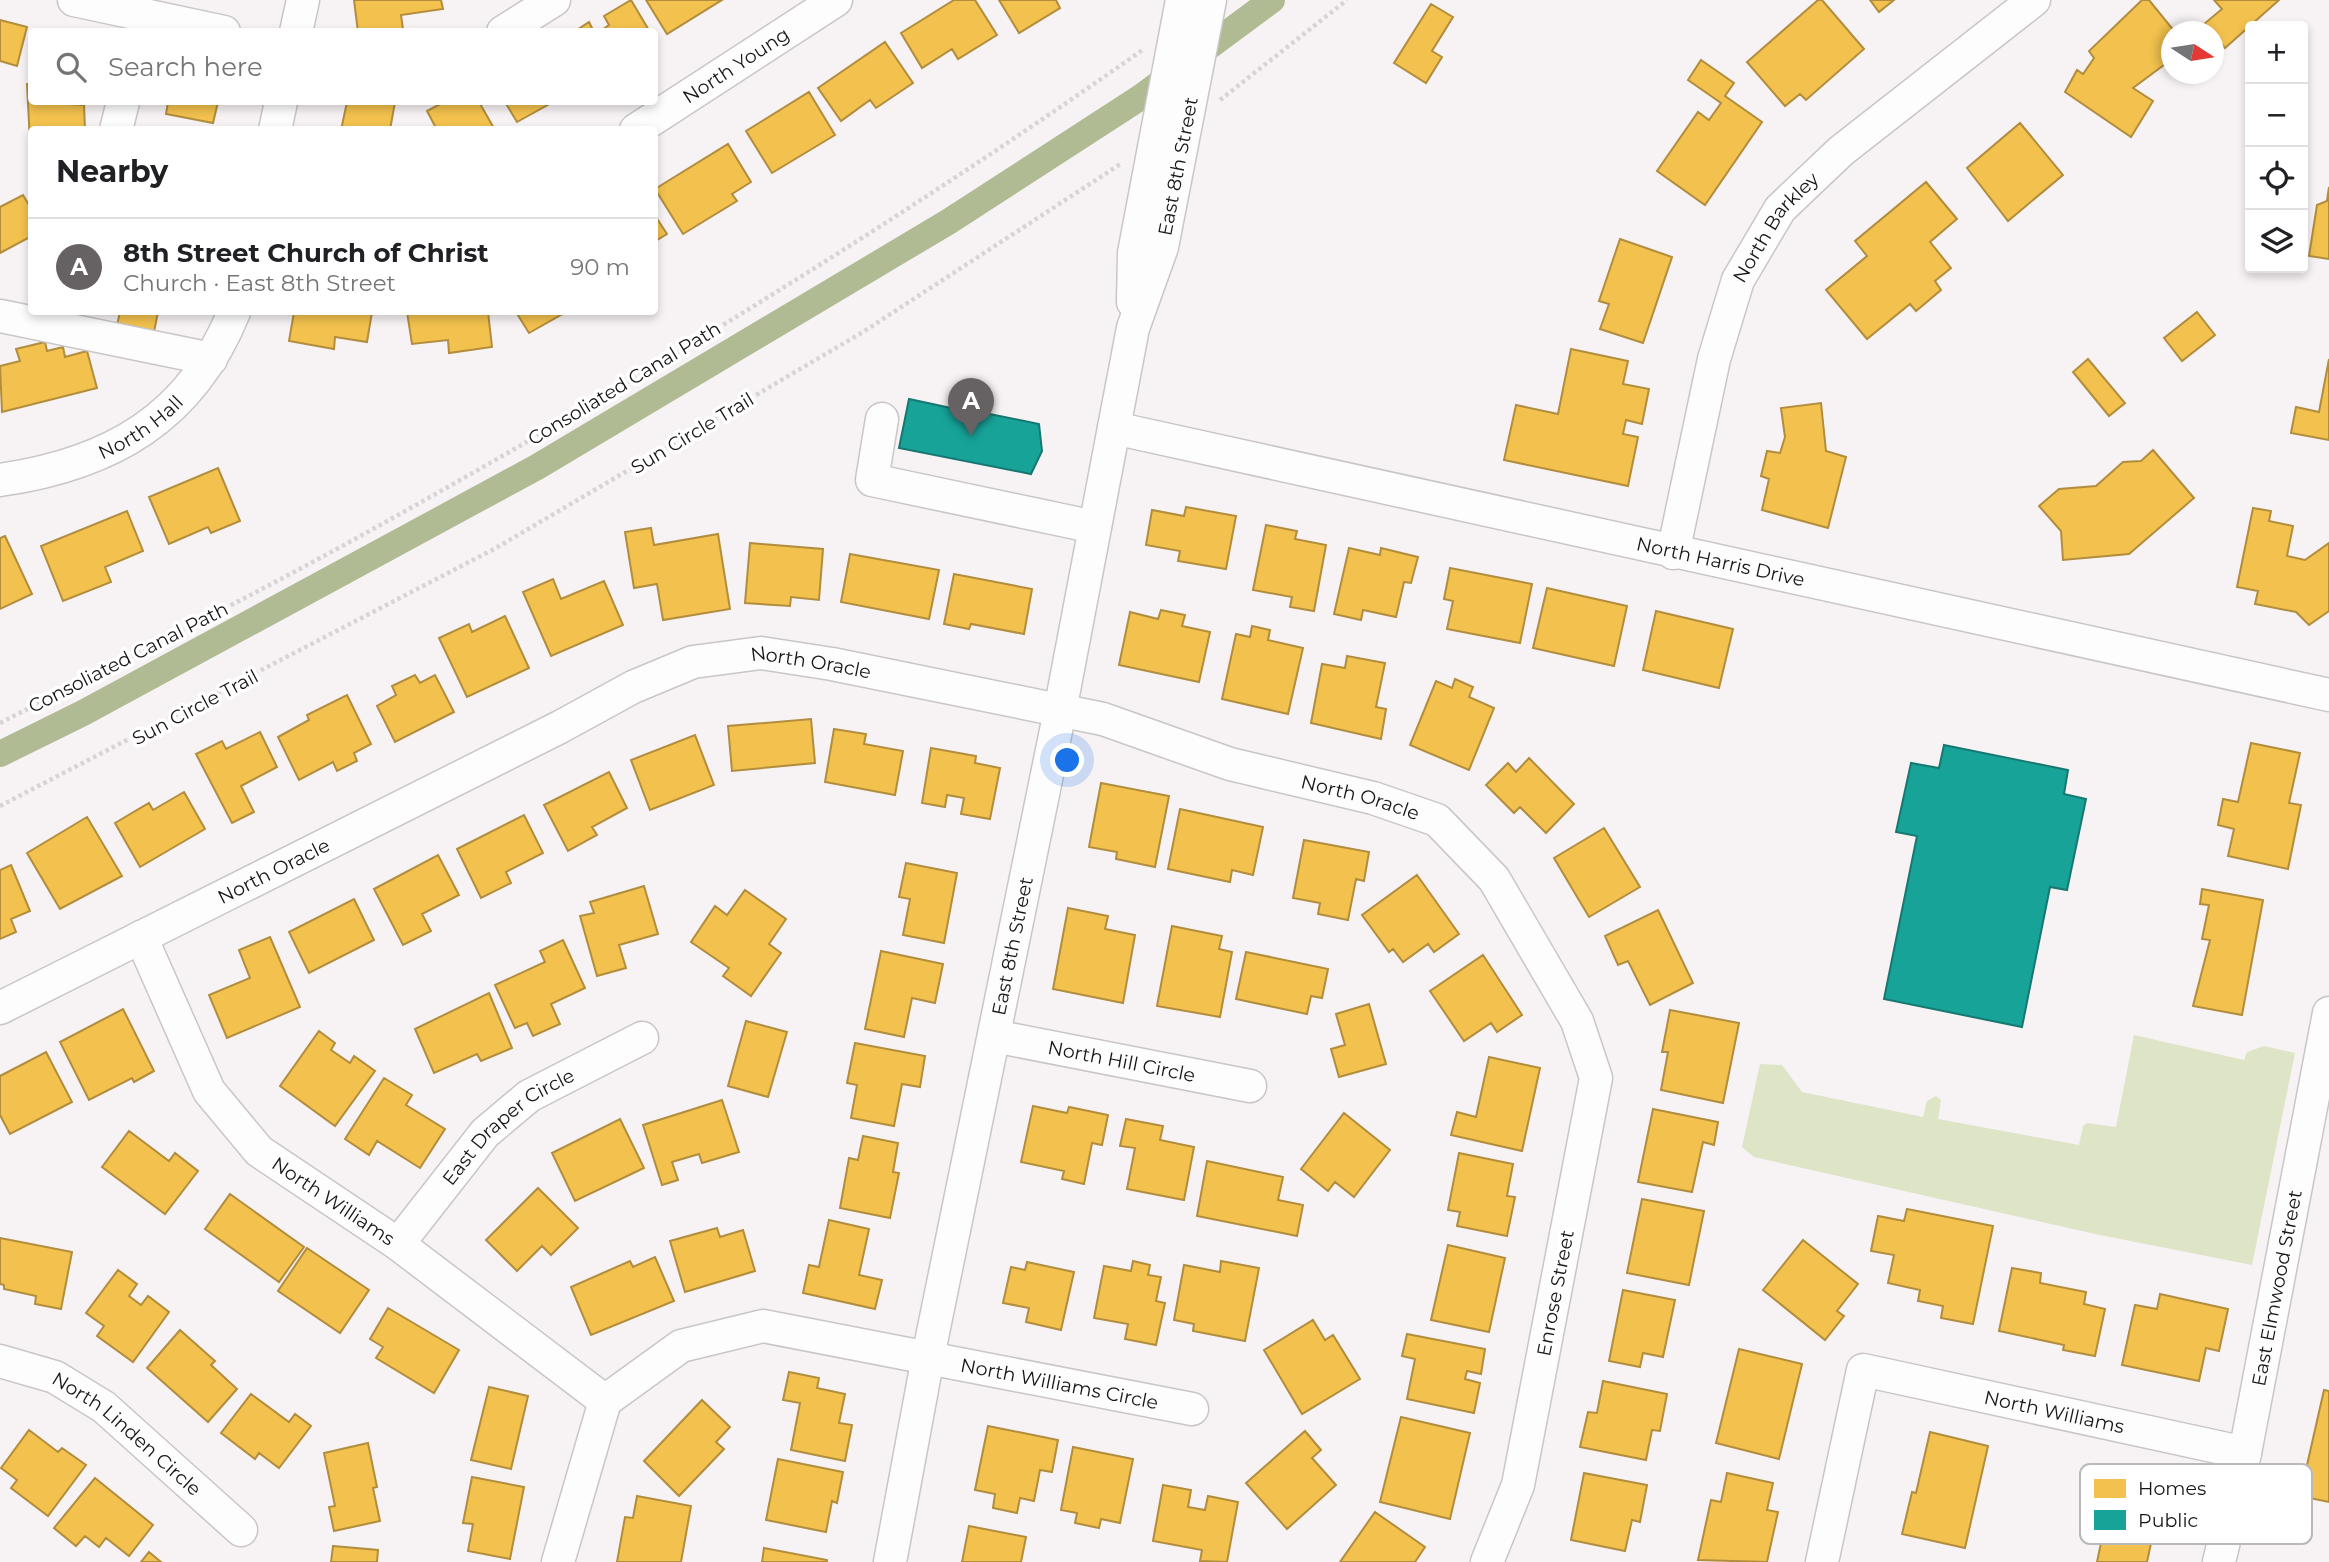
<!DOCTYPE html>
<html lang="en">
<head>
<meta charset="utf-8">
<style>
	:root { --surface:#fff; --page:#f6f6f6; --text:#202124; --muted:#757577; --line:#e0e0e0; --accent:#666264 }
	body { margin:0; font-family:Montserrat,sans-serif; background:var(--page); color:var(--text) }
	.controls { position:absolute; right:21px; top:21px; display:grid; overflow:hidden; border-radius:7px; box-shadow:0 4px 10px #0003 }
	.controls button { width:63px; height:63px; display:grid; place-items:center; padding:0; border:0; border-bottom:2px solid var(--line); background:var(--surface); color:var(--text); font:35px sans-serif }
	.compass { position:absolute; left:2161px; top:21px; width:63px; height:63px; border-radius:50%; background:var(--surface); box-shadow:0 4px 10px #0003; rotate:102deg }
	.you { position:absolute; left:1068px; top:761px; width:24px; height:24px; margin:-18px; border:5px solid #fff; border-radius:50%; background:#1a73e8; box-shadow:0 0 0 10px #1a73e833 }
	.badge { display:grid; place-items:center; width:46px; height:46px; border-radius:50%; background:var(--accent); color:#fff; font-size:23px; font-weight:700 }
	.pin { position:absolute; translate:-50% -58px; filter:drop-shadow(0 2px 4px #0008) }
	.pin::after { content:''; position:absolute; top:37px; width:24px; height:21px; background:inherit; clip-path:polygon(0 0,100% 0,50% 100%) }
	.list { margin:0; padding:0; list-style:none }
	h2 { display:flex; justify-content:space-between; align-items:center; height:91px; margin:0; padding:0 28px; font-size:30px }
	h2 small { font-size:23px; font-weight:400; color:var(--muted) }
	.list li { display:grid; grid-template-columns:46px 1fr auto; gap:21px; align-items:center; box-sizing:border-box; height:98px; padding:0 28px; border-top:2px solid var(--line) }
	.list b { display:block; font-size:26px; white-space:nowrap }
	.list p { margin:0; font-size:23px; white-space:nowrap; color:var(--muted) }
	.list em { font-size:23px; font-style:normal; color:var(--muted) }
	.icon { flex:none; width:38px; height:38px; fill:none; stroke:currentColor; stroke-width:2; stroke-linecap:round; stroke-linejoin:round }
	.map { position:relative; flex:none; width:2329px; height:1562px; overflow:hidden }
	.search { position:absolute; background:var(--surface); box-shadow:0 4px 10px #0003; left:28px; top:28px; width:630px; height:77px; display:flex; align-items:center; gap:18px; box-sizing:border-box; padding:0 24px; border-radius:7px; color:var(--muted); font-size:26px }
	.panel { position:absolute; background:var(--surface); box-shadow:0 4px 10px #0003; left:28px; top:126px; width:630px; height:189px; border-radius:7px }
	.map>svg:first-child { display:block }
	.green { fill:#dde5c6 }
	.homes { fill:#f2c14e; stroke:#b18d3d; stroke-width:2 }
	.public { fill:#17a398; stroke:#177871; stroke-width:2 }
	.lines { fill:none; stroke-linecap:round; stroke-linejoin:round }
	.canal { stroke:#b0bb94; stroke-width:26 }
	.minor-casing { stroke:#c9c6c7; stroke-width:35 }
	.path { stroke:#d6d4d5; stroke-width:4.5; stroke-dasharray:3.5 3.5; stroke-linecap:butt }
	.minor { stroke:#fefdfd; stroke-width:32 }
	.labels { text-anchor:middle; stroke-width:7; stroke-linejoin:round; paint-order:stroke }
	.street-label { font-size:19px; fill:#181516; stroke:#fff }
	.key { fill:#fff; stroke:#bab9b9; stroke-width:2 }
	.key-label { font-size:19px; fill:#181516 }
</style>
</head>
<body>
<div class="map">
<svg width="2329" height="1562" viewBox="0 0 2329 1562">
	<rect width="100%" height="100%" fill="#f7f2f4"/>
	<path class="green" d="M2134,1035l110,25 3,-8 17,-6 31,7 -43,212 -157,-31 -341,-77 -12,-10 18,-83 22,1 20,27 121,25 4,-16 9,-5 5,4 -3,19 141,26 4,-19 4,-3 29,4z"/>
	<path class="homes" d="M354,0h87l2,9 -42,6 2,14 -45,3z
		M631,0l19,32h-51l10,-7 -5,-9z
		M646,0h76l-55,34z
		M954,0h21l22,35 -39,24 -6,-10 -30,19 -21,-35z
		M999,0h57l4,8 -41,25z
		M1818,0h4l42,49 -58,51 -6,-6 -15,12 -38,-44z
		M1870,0h24l-15,12z
		M2142,0h7l26,32h-3v27l-39,29 20,13 -22,36 -66,-45 12,-22 6,4 11,-16 -5,-7z
		M2214,0h65l-54,48 -21,-24 18,-15z
		M1431,4l22,13 -21,34 10,6 -16,26 -32,-20z
		M0,20l27,7 -10,39 -17,-5z
		M589,22l5,10h-20z
		M885,42l28,41 -37,25 -6,-8 -29,21 -23,-33z
		M1701,60l33,23 -9,13 37,26 -57,83 -48,-34 41,-59 11,8 12,-17 -33,-23z
		M27,84h5v18l52,3 1,25h-53v52z
		M809,92l26,43 -63,38 -26,-42z
		M168,102h50l-5,21 -47,-9z
		M347,102h48l-5,28h-49z
		M444,102h35l16,28h-58l-10,-19z
		M505,102h48l-36,20z
		M2020,123l43,52 -55,46 -41,-53z
		M728,144l23,38 -19,12 5,7 -54,33 -28,-45z
		M1926,182l31,37 -27,23 21,26 -16,13 6,9 -25,21 -6,-7 -43,35 -41,-49 41,-34 -12,-15z
		M2329,187v72l-20,-3 8,-51 10,-4z
		M23,195l9,15v26l-32,17v-46z
		M654,214l13,20 -13,8z
		M1620,239l52,18 -29,86 -43,-14 9,-25 -10,-3z
		M120,312h38l-5,25 -37,-8z
		M294,312h78l-5,30 -32,-5 -1,12 -45,-8z
		M407,312h81l4,35 -43,6 -1,-13 -36,4z
		M516,312h50l-37,21z
		M2197,312l18,23 -33,26 -18,-23z
		M45,342l2,9 16,-4 2,10 22,-6 10,37 -95,24 -2,-46 20,-5 -4,-12z
		M1571,349l57,12 -5,23 26,5 -7,35 -16,-4 -3,14 15,3 -10,49 -124,-26 12,-55 42,9z
		M2088,359l37,44 -16,13 -36,-44z
		M2329,359v81l-38,-7 5,-26 23,5z
		M1821,403l5,48 20,6 -18,71 -66,-18 7,-31 -8,-3 6,-25 13,2 5,-16 -4,-29z
		M2153,450l41,48 -65,56 -66,6 -2,-29 -22,-25 20,-17 37,-3 27,-24 18,-1z
		M218,468l22,53 -29,12 -3,-6 -39,17 -20,-47z
		M1186,507l50,9 -10,53 -48,-8 2,-10 -34,-6 6,-35 32,6z
		M2253,508l18,3 -2,10 24,5 -6,30 18,4 24,-17v68l-20,14 -13,-13 -41,-8 3,-13 -21,-4z
		M127,511l16,40 -38,16 6,15 -48,19 -22,-55z
		M1266,525l31,6 -2,8 31,6 -12,66 -24,-4 2,-10 -39,-7z
		M651,528l3,17 64,-11 12,75 -67,11 -6,-36 -23,4 -9,-56z
		M5,536l27,58 -32,15v-71z
		M750,543l73,6 -4,51 -28,-3 -1,9 -45,-3z
		M1349,548l31,7 1,-7 37,9 -7,26 -7,-1 -8,35 -33,-7 -2,10 -27,-6z
		M850,554l89,16 -10,49 -88,-17z
		M1450,568l82,16 -12,59 -73,-14 6,-28 -9,-2z
		M954,574l78,15 -8,45 -53,-10 -2,5 -25,-5z
		M553,579l8,20 43,-18 19,44 -72,31 -28,-64z
		M1547,588l80,18 -13,60 -81,-18z
		M1161,610l24,5 -3,11 28,6 -11,50 -80,-17 11,-53 28,7z
		M1656,611l77,18 -14,59 -76,-18z
		M505,616l24,52 -62,29 -28,-59 30,-14 3,8z
		M1252,626l18,4 -2,10 35,8 -15,66 -66,-15 14,-65 14,3z
		M1347,656l38,7 -9,44 10,2 -5,30 -70,-16 11,-59 23,4z
		M415,675l5,8 15,-8 19,37 -59,30 -18,-36 19,-11 -4,-9z
		M1455,679l18,8 -4,10 25,11 -25,62 -59,-25 26,-64 16,7z
		M347,695l24,49 -17,9 3,8 -20,10 -4,-9 -34,18 -21,-43 31,-17 -2,-5z
		M811,719l4,44 -83,8 -4,-45z
		M834,729l32,5 -2,10 39,7 -8,44 -70,-13z
		M260,732l17,35 -36,19 13,26 -22,11 -36,-69 26,-13 4,8z
		M695,735l19,50 -64,25 -19,-50z
		M2251,743l49,10 -11,50 12,2 -13,64 -60,-13 6,-27 -16,-4 5,-26 15,3z
		M931,748l45,8 -1,7 25,5 -10,51 -29,-5 3,-16 -17,-3 -2,12 -23,-4z
		M1529,758l45,46 -28,29 -26,-26 -6,6 -28,-28 22,-22 8,9z
		M609,772l18,36 -35,19 5,8 -29,16 -24,-46z
		M1101,783l68,13 -14,71 -39,-8 1,-7 -28,-5z
		M184,792l21,37 -65,38 -25,-44 34,-20 4,7z
		M1180,809l83,18 -10,48 -21,-5 -2,12 -62,-13z
		M524,815l19,38 -37,19 5,11 -30,15 -24,-49z
		M87,817l35,59 -62,33 -33,-56z
		M1604,828l36,59 -51,30 -35,-59z
		M1304,840l65,12 -5,29 -8,-2 -8,41 -30,-6 2,-11 -27,-5z
		M438,855l21,40 -37,19 9,17 -28,14 -29,-56z
		M906,863l51,10 -13,70 -41,-8 7,-36 -11,-2z
		M11,865l19,46 -19,8 5,13 -16,7v-69z
		M1417,875l42,59 -25,18 -6,-8 -25,18 -10,-13 -4,3 -27,-37z
		M644,886l14,48 -39,11 7,23 -29,8 -17,-60 14,-3 -4,-11z
		M2202,889l61,11 -21,115 -49,-9 17,-66 -8,-1 7,-34 -9,-1z
		M745,890l41,29 -17,25 12,9 -30,43 -28,-20 6,-8 -38,-26 24,-36 12,9z
		M354,899l20,41 -65,33 -20,-41z
		M1068,908l40,8 -3,13 30,6 -12,68 -70,-14z
		M1658,910l35,73 -43,22 -22,-44 -10,4 -13,-29z
		M1172,926l50,10 -3,13 13,3 -12,65 -63,-11z
		M270,937l30,70 -73,31 -18,-43 41,-17 -11,-28z
		M563,940l22,48 -34,16 9,20 -27,12 -6,-13 -12,5 -20,-43 50,-23 -5,-11z
		M881,951l62,13 -8,39 -23,-5 -8,39 -39,-8z
		M1246,952l82,17 -6,29 -11,-2 -4,18 -71,-15z
		M1483,955l39,60 -25,17 -6,-9 -27,18 -34,-50z
		M489,993l23,55 -31,13 -4,-7 -43,19 -19,-44z
		M1369,1004l17,60 -47,13 -8,-28 14,-4 -9,-31z
		M123,1009l31,62 -20,11 -2,-4 -43,22 -29,-58z
		M1670,1010l69,13 -16,80 -62,-13 7,-38h-6z
		M746,1021l41,11 -19,65 -40,-11z
		M319,1031l16,12 -4,7 19,13 4,-7 21,15 -40,55 -55,-40z
		M855,1043l70,13 -5,31 -18,-3 -8,42 -43,-8 6,-33 -10,-2z
		M46,1052l26,50 -62,32 -10,-19v-39z
		M1489,1057l51,11 -18,83 -71,-16 6,-23 19,5z
		M384,1078l28,17 -6,10 39,24 -25,39 -43,-27 -8,14 -24,-16z
		M722,1100l17,52 -37,11 -3,-9 -27,8 6,18 -16,5 -19,-60z
		M1033,1106l34,7 2,-6 39,8 -6,30 -10,-2 -8,41 -22,-5 2,-8 -43,-9z
		M1653,1109l65,13 -4,23 -11,-3 -11,50 -54,-10z
		M1344,1113l46,37 -36,47 -19,-15 -7,9 -27,-22z
		M620,1119l24,49 -69,33 -23,-48z
		M1126,1119l37,7 -3,14 34,7 -10,53 -57,-11 8,-41 -15,-2z
		M129,1131l40,30 6,-8 23,18 -33,43 -63,-47z
		M863,1136l35,7 -5,29 6,1 -9,45 -50,-10 9,-50 9,2z
		M1459,1153l54,11 -6,32 8,1 -8,39 -50,-10 3,-14 -12,-2z
		M1207,1161l76,16 -5,23 25,5 -6,31 -100,-20z
		M538,1188l40,40 -27,27 -9,-9 -25,25 -31,-31z
		M230,1194l74,53 -25,35 -74,-53z
		M1642,1199l62,12 -15,74 -62,-12z
		M1907,1209l86,17 -20,98 -32,-6 2,-12 -25,-5 2,-11 -32,-7 6,-28 -23,-4 7,-35 26,5z
		M829,1220l40,9 -10,46 23,5 -7,29 -72,-16 6,-28 10,2z
		M717,1228l3,9 23,-7 12,41 -70,21 -15,-51z
		M0,1238l72,14 -11,57 -26,-5 1,-8 -32,-7v-4l-4,-1z
		M1803,1240l55,44 -21,27 7,5 -19,24 -62,-50z
		M1448,1245l57,13 -16,74 -58,-12z
		M307,1248l62,42 -29,43 -62,-42z
		M655,1257l19,44 -83,34 -20,-48 59,-26 3,6z
		M1133,1261l17,4 -2,10 13,2 -5,24 9,2 -9,42 -31,-6 3,-15 -34,-6 10,-52 27,5z
		M1221,1261l38,7 -14,73 -52,-10 1,-7 -20,-4 10,-55 36,7z
		M1027,1262l47,10 -13,58 -35,-8 3,-14 -26,-5 8,-36 14,3z
		M2012,1268l29,5 -1,10 46,9 -2,12 21,5 -10,47 -32,-6 1,-5 -65,-14z
		M118,1270l19,14 -8,12 12,9 7,-9 21,16 -36,50 -36,-26 7,-10 -18,-13z
		M1623,1290l52,10 -12,57 -20,-4 -3,14 -31,-6z
		M2160,1294l68,15 -9,42 -13,-3 -7,33 -77,-16 13,-60 22,4z
		M388,1308l71,42 -25,43 -58,-35 7,-11 -13,-8z
		M1313,1320l12,20 8,-5 27,44 -58,35 -38,-64z
		M180,1330l35,31 -4,4 26,24 -29,33 -61,-54z
		M1407,1334l78,15 -4,25 -14,-3 -2,8 15,4 -6,30 -67,-14 8,-40 -13,-3z
		M1739,1349l63,15 -23,95 -63,-16z
		M789,1372l30,6 -2,10 28,6 -6,29 13,2 -7,36 -54,-11 9,-47 -17,-3z
		M1603,1381l64,13 -7,37 -8,-1 -6,30 -66,-13 8,-35 9,1z
		M489,1387l39,9 -17,73 -40,-9z
		M2324,1390l5,1v111l-29,-6z
		M251,1394l38,28 6,-8 16,12 -32,42 -20,-15 -4,6 -34,-26z
		M702,1400l28,27 -14,15 8,7 -45,47 -35,-35z
		M1401,1417l69,16 -20,86 -70,-17z
		M988,1426l70,14 -6,32 -12,-2 -6,31 -14,-3 -3,15 -24,-5 2,-14 -20,-4z
		M29,1430l29,22 4,-4 24,17 -38,51 -37,-28 6,-8 -16,-12z
		M1305,1431l16,19 -9,8 24,27 -49,44 -41,-46z
		M1930,1432l58,14 -23,102 -63,-14 10,-42 4,1z
		M368,1443l9,44 -4,1 7,33 -46,10 -5,-24 6,-1 -11,-53z
		M1073,1447l60,12 -13,64 -19,-4 -2,9 -24,-5 2,-10 -16,-3z
		M778,1459l65,13 -6,31 -5,-2 -6,31 -60,-12z
		M1584,1473l63,12 -7,37 -8,-2 -7,31 -54,-11z
		M1727,1473l46,10 -6,27 11,2 -11,50 -69,-2 13,-60 10,2z
		M472,1477l52,10 -14,72 -42,-8 5,-27 -10,-1z
		M95,1478l58,47 -24,31 -23,-18 -7,9 -14,-11 -9,10 -22,-18z
		M2095,1479l77,17 -9,40 -10,-2 -6,28h-50l9,-43 -19,-4z
		M1163,1485l28,5 -3,17 17,3 3,-14 30,6 -11,60 -27,-1 2,-11 -49,-9z
		M637,1496l54,10 -10,56h-64l8,-45 8,1z
		M1375,1512l50,35 -10,15h-75z
		M969,1526l57,11 -5,25h-59z
		M333,1546l45,4 -1,12h-46z
		M764,1548l63,12v2h-65z
		M149,1552l12,10h-20z"/>
	<path class="public" d="M954,395l18,4 -2,11 69,14 3,27 -11,23 -132,-26 10,-49 42,9z
		M1944,745l124,25 -4,24 22,5 -19,91 -17,-3 -28,140 -138,-28 33,-163 -21,-4 15,-69 28,5z"/>
	<g class="lines">
		<path class="canal" d="M0,754l83,-41 454,-246 411,-245 193,-125 131,-97"/>
		<g class="minor-casing">
			<g id="minor">
				<path d="M74,0l150,32"/>
				<path d="M296,32l7,-32"/>
				<path d="M503,32l51,-32"/>
				<path d="M116,130l7,-28"/>
				<path d="M275,130l6,-28"/>
				<path id="s1" d="M636,130l200,-130"/>
				<path d="M1133,302l1,-49 48,-253"/>
				<path d="M0,316l211,43"/>
				<path d="M882,419l-10,61 223,47"/>
				<path id="s2" d="M1114,428l1215,267"/>
				<path id="s3" d="M0,480c111,-16 191,-62 234,-168"/>
				<path id="s4" d="M1673,553l41,-194 24,-79 42,-71 61,-58 193,-151"/>
				<path id="s5" d="M141,937l68,154 50,60 139,93 207,157"/>
				<path id="s6" d="M0,1008l560,-281 73,-40 60,-25 68,-9 71,11 271,55 127,45 143,34 64,22 57,59 83,142 19,57 -78,407 -31,77"/>
				<path id="s7" d="M994,1036l256,50"/>
				<path id="s8" d="M398,1244l87,-111 44,-37 113,-58"/>
				<path id="s9" d="M0,1361l55,16 49,30 137,123"/>
				<path id="s10" d="M558,1562l47,-161 76,-55 82,-20 429,83"/>
				<path id="s11" d="M890,1562l38,-205 132,-646 73,-383 29,-81 48,-247"/>
				<path id="s12" d="M1822,1562l41,-192 382,83"/>
				<path id="s13" d="M2219,1562l26,-109 84,-440"/>
			</g>
		</g>
		<path class="path" d="M1220,100l127,-100
			M0,723c125,-64 251,-126 373,-194 263,-146 525,-307 771,-480
			M0,806l496,-258 367,-216 259,-169"/>
		<use href="#minor" class="minor"/>
	</g>
	<g class="labels">
		<g class="street-label">
			<text dy="7" stroke="none"><textPath href="#s1" startOffset="119">North Young</textPath></text>
			<text dy="7" stroke="none"><textPath href="#s11" startOffset="1426">East 8th Street</textPath></text>
			<text dy="7" stroke="none"><textPath href="#s4" startOffset="346">North Barkley</textPath></text>
			<text transform="translate(624 383) rotate(-31)" y="7">Consoliated Canal Path</text>
			<text dy="7" stroke="none"><textPath href="#s3" startOffset="152">North Hall</textPath></text>
			<text transform="translate(692 433) rotate(-31)" y="7">Sun Circle Trail</text>
			<text dy="7" stroke="none"><textPath href="#s2" startOffset="621">North Harris Drive</textPath></text>
			<text transform="translate(128 657) rotate(-27)" y="7">Consoliated Canal Path</text>
			<text dy="7" stroke="none"><textPath href="#s6" startOffset="894">North Oracle</textPath></text>
			<text transform="translate(195 707) rotate(-28)" y="7">Sun Circle Trail</text>
			<text dy="7" stroke="none"><textPath href="#s6" startOffset="1461">North Oracle</textPath></text>
			<text dy="7" stroke="none"><textPath href="#s6" startOffset="306">North Oracle</textPath></text>
			<text dy="7" stroke="none"><textPath href="#s11" startOffset="628">East 8th Street</textPath></text>
			<text dy="7" stroke="none"><textPath href="#s7" startOffset="130">North Hill Circle</textPath></text>
			<text dy="7" stroke="none"><textPath href="#s8" startOffset="163">East Draper Circle</textPath></text>
			<text dy="7" stroke="none"><textPath href="#s5" startOffset="336">North Williams</textPath></text>
			<text dy="7" stroke="none"><textPath href="#s13" startOffset="280">East Elmwood Street</textPath></text>
			<text transform="translate(1555 1293) rotate(-79)" y="7">Enrose Street</text>
			<text dy="7" stroke="none"><textPath href="#s10" startOffset="648">North Williams Circle</textPath></text>
			<text dy="7" stroke="none"><textPath href="#s12" startOffset="392">North Williams</textPath></text>
			<text dy="7" stroke="none"><textPath href="#s9" startOffset="149">North Linden Circle</textPath></text>
		</g>
	</g>
	<rect x="2080" y="1464" width="232" height="80" rx="10" class="key"/>
	<rect x="2094" y="1479" width="32" height="19" fill="#f2c14e"/>
	<rect x="2094" y="1510" width="32" height="20" fill="#17a398"/>
	<g class="key-label">
		<text x="2138" y="1495">Homes</text>
		<text x="2138" y="1527">Public</text>
	</g>
</svg>
<div class="controls">
<button>+</button>
<button>−</button>
<button><svg class="icon" aria-label="locate" viewBox="0 0 24 24"><circle cx="12" cy="12" r="6"/><path d="M12 2v4M12 18v4M2 12h4M18 12h4"/></svg></button>
<button><svg class="icon" aria-label="layers" viewBox="0 0 24 24"><path d="M12 4l9 5-9 5-9-5zM3 14l9 5 9-5"/></svg></button>
</div>
<svg class="compass" viewBox="-18 -18 36 36"><path d="M0-13l5 13h-10z" fill="#e53935"/><path d="M0 13l5-13h-10z" fill="#757577"/></svg>
<div class="you"></div>
<div class="pin badge" style="left:971px;top:436px">A</div>
<div class="search"><svg class="icon" aria-label="search" viewBox="0 0 24 24"><circle cx="10" cy="10" r="6"/><path d="M15 15l6 6"/></svg>Search here</div>
<section class="panel">
<h2>Nearby<small></small></h2>
<ul class="list">
<li><span class="badge">A</span><div><b>8th Street Church of Christ</b><p>Church · East 8th Street</p></div><em>90 m</em></li>
</ul>
</section>
</div>
</body>
</html>
